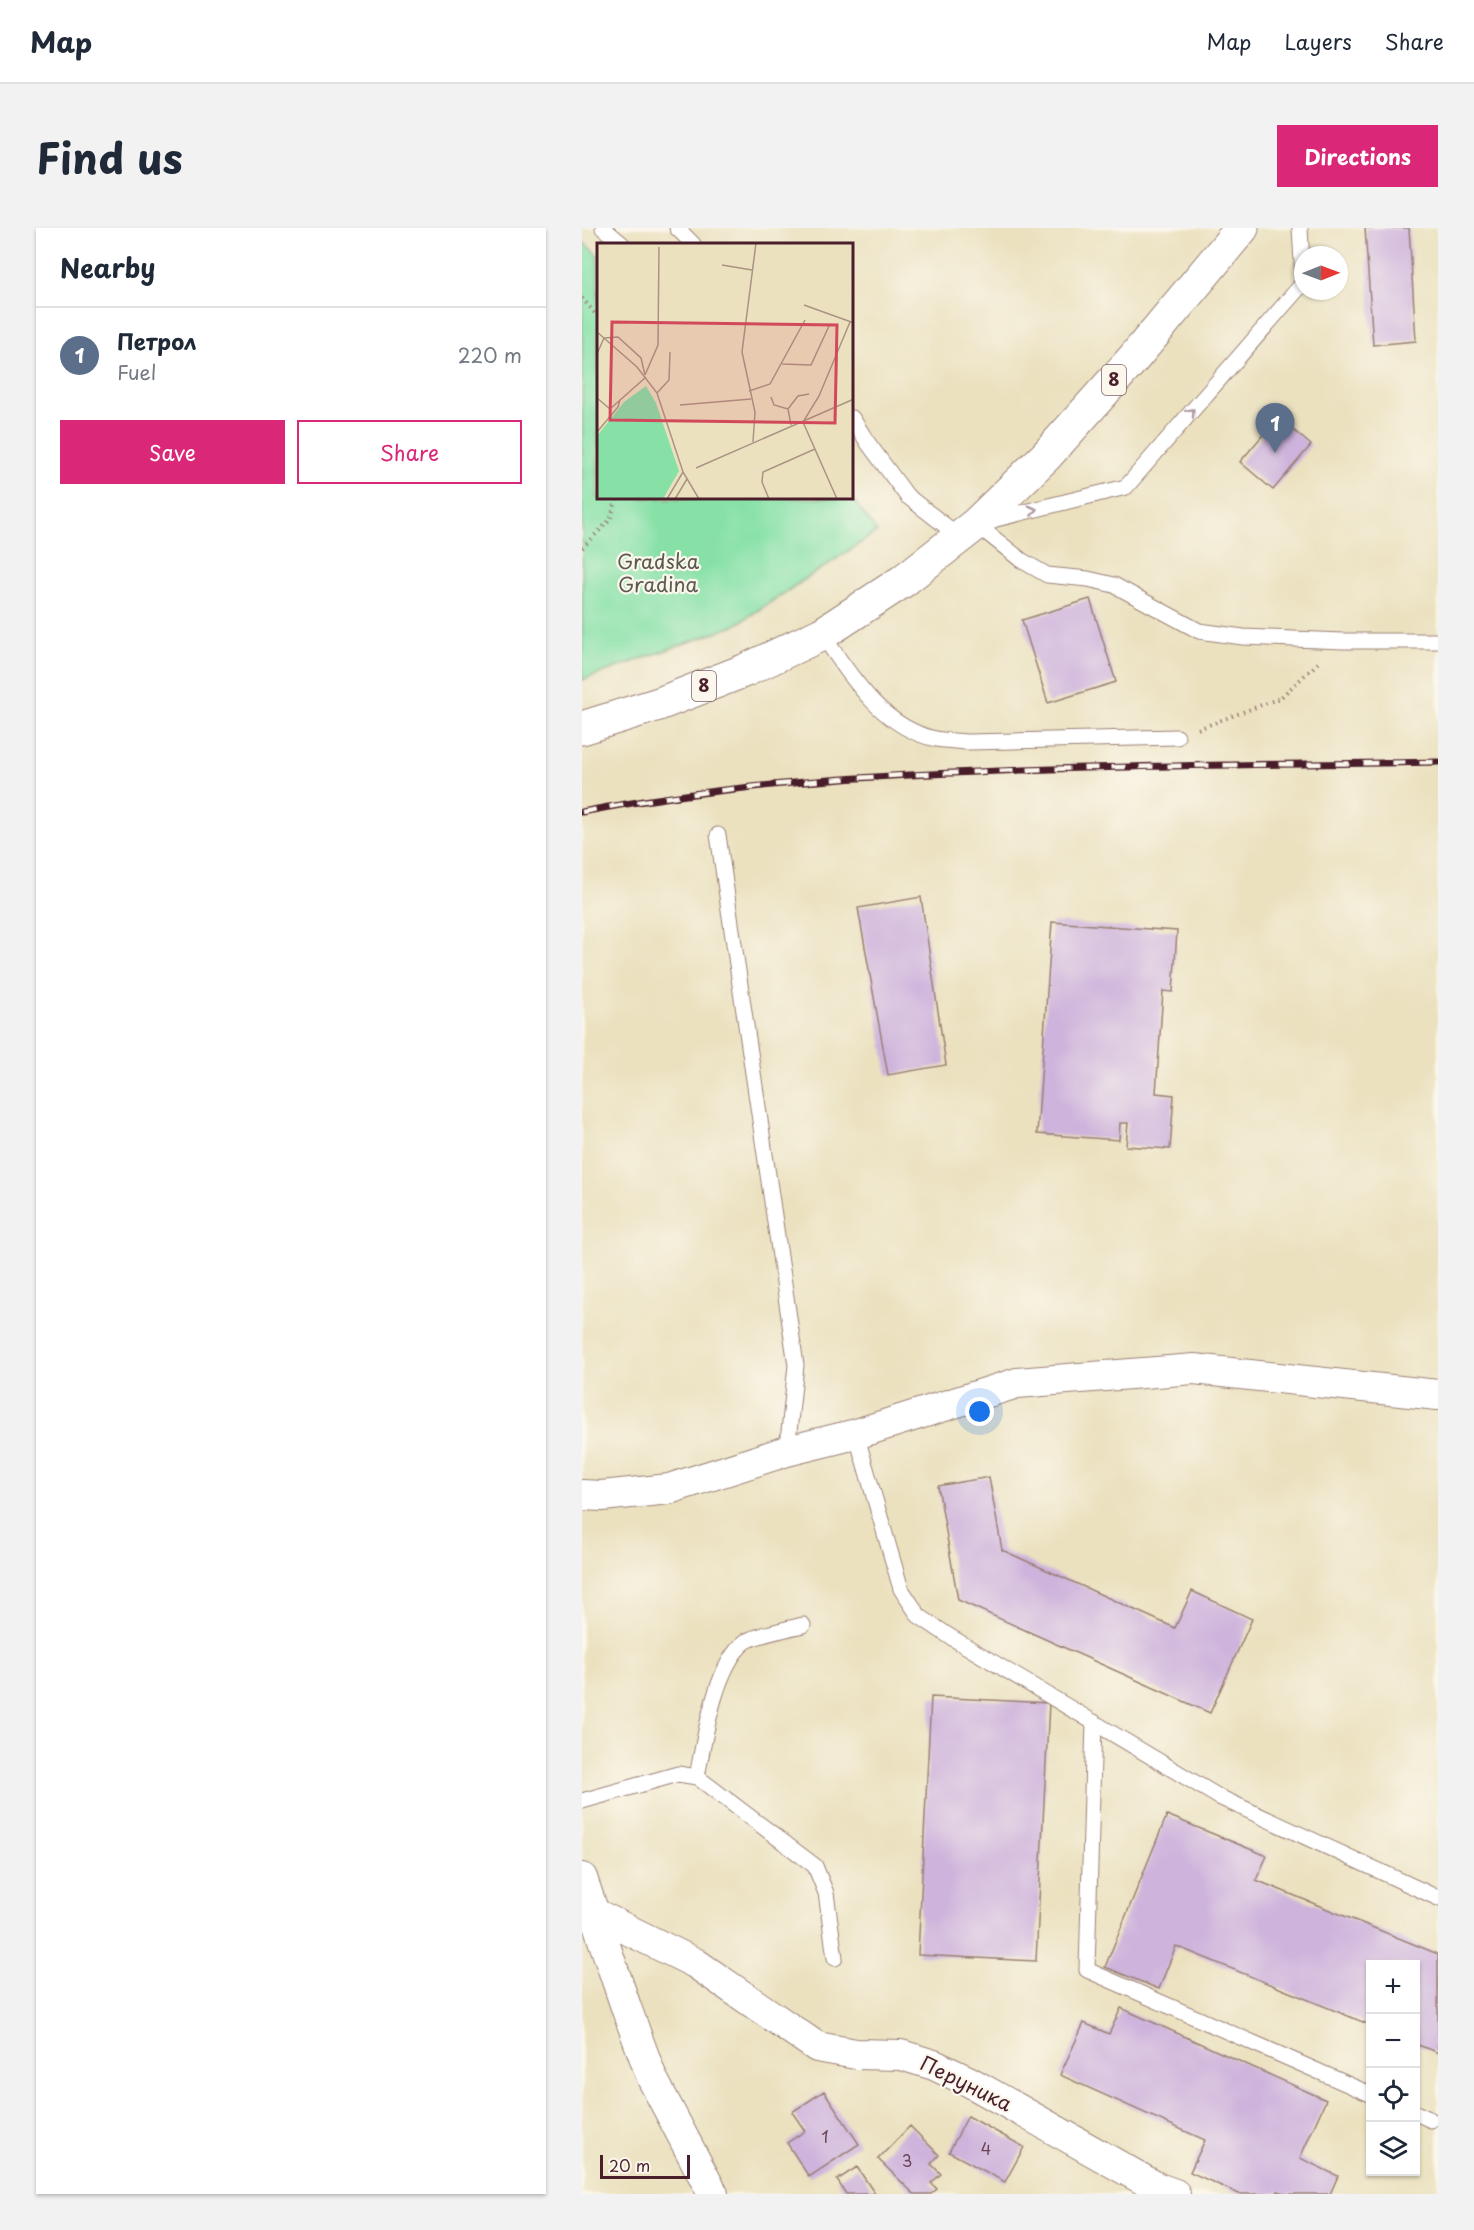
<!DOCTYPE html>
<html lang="en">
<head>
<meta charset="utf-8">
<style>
	:root { --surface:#fff; --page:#f2f2f3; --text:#1f2937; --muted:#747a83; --line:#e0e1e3; --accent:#db2777 }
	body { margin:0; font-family:"Playpen Sans",sans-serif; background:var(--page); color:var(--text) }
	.controls { position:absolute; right:18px; bottom:18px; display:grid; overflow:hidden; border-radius:0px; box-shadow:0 2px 4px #0004 }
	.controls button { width:54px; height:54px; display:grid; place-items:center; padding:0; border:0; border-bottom:2px solid var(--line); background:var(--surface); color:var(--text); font:30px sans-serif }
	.compass { position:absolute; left:712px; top:18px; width:54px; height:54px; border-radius:50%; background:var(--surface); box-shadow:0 2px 4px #0004; rotate:89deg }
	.scale { position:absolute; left:18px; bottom:15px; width:90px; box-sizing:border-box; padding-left:6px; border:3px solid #4a1f2b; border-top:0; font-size:16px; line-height:21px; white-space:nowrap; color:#4a1f2b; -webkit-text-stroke:4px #fbf7ec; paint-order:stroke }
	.you { position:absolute; left:398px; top:1184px; width:21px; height:21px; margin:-15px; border:4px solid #fff; border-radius:50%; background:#1a73e8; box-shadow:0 0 0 9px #1a73e833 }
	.badge { display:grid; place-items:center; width:39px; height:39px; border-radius:50%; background:var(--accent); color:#fff; font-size:20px; font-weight:700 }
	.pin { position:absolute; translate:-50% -50px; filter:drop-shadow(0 2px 3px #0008) }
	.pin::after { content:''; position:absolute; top:32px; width:21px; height:18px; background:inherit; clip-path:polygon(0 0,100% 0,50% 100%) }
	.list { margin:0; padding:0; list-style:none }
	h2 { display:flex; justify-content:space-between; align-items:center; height:78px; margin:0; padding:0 24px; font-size:26px }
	h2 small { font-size:20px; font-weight:400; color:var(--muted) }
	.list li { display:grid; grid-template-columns:39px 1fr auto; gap:18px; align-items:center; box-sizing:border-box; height:96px; padding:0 24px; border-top:2px solid var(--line) }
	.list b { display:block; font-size:22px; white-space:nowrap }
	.list p { margin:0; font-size:20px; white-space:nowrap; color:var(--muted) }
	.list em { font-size:20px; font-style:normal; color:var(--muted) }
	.actions { display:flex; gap:12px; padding:18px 24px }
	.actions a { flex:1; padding:14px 0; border:2px solid var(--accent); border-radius:0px; text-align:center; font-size:21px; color:var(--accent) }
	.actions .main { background:var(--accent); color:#fff }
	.icon { flex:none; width:33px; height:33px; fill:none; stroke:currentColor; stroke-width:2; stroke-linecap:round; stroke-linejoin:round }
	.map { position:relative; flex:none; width:856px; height:1966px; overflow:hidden; border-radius:0px }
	header { display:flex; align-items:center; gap:36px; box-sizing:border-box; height:84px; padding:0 30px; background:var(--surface); border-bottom:2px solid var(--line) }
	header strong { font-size:28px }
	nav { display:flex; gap:33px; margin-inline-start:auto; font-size:21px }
	.intro { display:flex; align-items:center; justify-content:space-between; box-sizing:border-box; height:144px; padding:0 36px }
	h1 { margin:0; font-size:42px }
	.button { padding:15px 27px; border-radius:0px; background:var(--accent); color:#fff; font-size:21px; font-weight:700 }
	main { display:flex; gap:36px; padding:0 36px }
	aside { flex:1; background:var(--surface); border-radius:0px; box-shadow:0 2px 4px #0004 }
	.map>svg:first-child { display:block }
	.green { fill:#87e1a7; stroke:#688069; stroke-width:1.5 }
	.building { fill:#ceb3dc }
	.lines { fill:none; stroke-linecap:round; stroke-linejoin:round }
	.lane-casing { stroke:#9a8075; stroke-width:17 }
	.street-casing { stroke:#9a8075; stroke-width:32 }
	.primary-casing { stroke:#9a8075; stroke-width:35 }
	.path { stroke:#9a8075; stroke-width:4; stroke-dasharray:1.5 4.5; stroke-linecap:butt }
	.lane { stroke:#fff; stroke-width:15 }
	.street { stroke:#fff; stroke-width:30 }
	.primary { stroke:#fff; stroke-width:33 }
	.rail-casing { stroke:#4a1f2b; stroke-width:7 }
	.rail { stroke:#fbf7ec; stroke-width:4.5; stroke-dasharray:14; stroke-linecap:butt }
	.oneway { stroke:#ae9aa0 }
	.labels { text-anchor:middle; stroke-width:4.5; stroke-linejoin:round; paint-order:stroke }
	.number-label { font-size:16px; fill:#6b4457 }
	.shield { fill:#fbf7ec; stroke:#7f6065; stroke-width:1.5 }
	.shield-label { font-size:18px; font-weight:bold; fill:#4a1f2b }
	.park-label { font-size:20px; fill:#5c5950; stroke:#fbf7ec }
	.street-label { font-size:20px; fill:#4a1f2b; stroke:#fbf7ec }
	.inset-road { fill:none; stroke:#ab9384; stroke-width:1.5 }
	.view { fill:#d1495b; fill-opacity:0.15; stroke:#d1495b; stroke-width:3 }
	.inset-edge { fill:none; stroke:#4a1f2b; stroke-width:3 }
</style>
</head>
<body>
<header>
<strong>Map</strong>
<nav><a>Map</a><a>Layers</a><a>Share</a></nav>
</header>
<div class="intro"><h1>Find us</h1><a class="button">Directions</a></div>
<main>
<aside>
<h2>Nearby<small></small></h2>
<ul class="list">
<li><span class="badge" style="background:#5c6f8a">1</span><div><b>Петрол</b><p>Fuel</p></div><em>220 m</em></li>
</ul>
<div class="actions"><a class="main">Save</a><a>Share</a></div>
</aside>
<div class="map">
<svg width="856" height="1966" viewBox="0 0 856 1966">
	<rect width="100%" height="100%" fill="#fbf7ec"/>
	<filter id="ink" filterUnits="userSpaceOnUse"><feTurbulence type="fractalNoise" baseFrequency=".0167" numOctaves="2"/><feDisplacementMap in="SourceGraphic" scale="12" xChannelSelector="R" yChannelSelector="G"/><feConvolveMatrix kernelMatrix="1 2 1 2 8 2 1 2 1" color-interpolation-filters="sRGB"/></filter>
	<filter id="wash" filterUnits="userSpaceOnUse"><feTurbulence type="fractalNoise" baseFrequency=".008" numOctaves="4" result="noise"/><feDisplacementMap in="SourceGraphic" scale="24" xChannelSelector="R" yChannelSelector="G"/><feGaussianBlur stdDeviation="1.35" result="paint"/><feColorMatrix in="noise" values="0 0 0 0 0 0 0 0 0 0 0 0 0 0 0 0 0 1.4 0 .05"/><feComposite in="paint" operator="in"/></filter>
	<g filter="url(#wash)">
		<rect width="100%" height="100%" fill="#ebe1bf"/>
		<path class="green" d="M0,13l16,14v243h254l25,34 -143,94 -152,54z"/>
		<g id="blocks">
			<path class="building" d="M783,0h44l7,113 -43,4z
				M696,189l33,28 -38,45 -33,-28z
				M508,371l26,83 -68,21 -26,-83z
				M339,669l25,168 -58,10 -30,-167z
				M470,694l125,9 -4,61 -10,-1 -7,102 18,2 -4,54 -44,-3 2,-23h-8l-1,17 -82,-6z
				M407,1249l13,73 173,78 17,-37 60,28 -42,94 -252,-113 -20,-114z
				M349,1469l118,6 -13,258 -118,-6z
				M585,1587l100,41 -11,24 182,74v99l-22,-9v-80h-46v61l-194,-79 -17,43 -54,-22z
				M539,1780l205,92 -26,58 38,18 -8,18h-45l-7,-3 -2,3h-37l-49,-22 15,-32 -145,-65 24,-52 25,11z
				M242,1863l35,53 -50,33 -22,-34 18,-12 -13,-19z
				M386,1888l56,31 -19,35 -56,-30z
				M328,1898l29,29 -8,9 10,10 -10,9 6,6 -6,5h-17l-36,-35z
				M275,1939l18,27h-29l-9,-14z"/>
		</g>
	</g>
	<g filter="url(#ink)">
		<use href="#blocks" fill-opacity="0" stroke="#9a8075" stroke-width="1.5"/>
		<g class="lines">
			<g class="lane-casing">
				<path id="lane" d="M21,0l19,16
					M95,0l16,16
					M718,0l3,51
					M270,190l16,25 39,53 53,41
					M406,293l138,-34 177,-204
					M394,296l45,36 26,15 41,4 26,6 85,46 44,6 100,4h95
					M240,406c28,41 60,94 114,105 10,2 22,2 32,3l209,-5
					M136,607l78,530 -9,86
					M274,1206l45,155 18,27 30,20 270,161 219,101
					M512,1494l-7,248 283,124
					M115,1549c7,-36 18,-112 48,-135 8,-6 45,-14 58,-17
					M0,1573l96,-27 19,3 118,89 11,27 9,65
					M834,1885l15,7"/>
			</g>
			<g class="street-casing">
				<path id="street" d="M0,1267l20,1 67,-7 118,-38 69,-17 161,-51 177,-14 244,26
					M0,1650l45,132 25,68 61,116
					M12,1685l101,50 122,84 39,7 45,1 33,10 36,17 188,106 17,6"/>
			</g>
			<g class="primary-casing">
				<path id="primary" d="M0,500l77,-24 87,-34 76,-36 81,-53 73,-57 70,-68 87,-97 109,-131"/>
			</g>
			<path class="path" d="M0,70l16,19
				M0,320l28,-28 7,-22
				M616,501l82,-31 38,-35"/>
			<use href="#lane" class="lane"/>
			<use href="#street" class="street"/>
			<use href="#primary" class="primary"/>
			<g class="rail-casing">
				<path id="rail" d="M0,584c122,-24 246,-34 370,-39 162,-8 324,-8 486,-11"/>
			</g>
			<use href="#rail" class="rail"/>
		</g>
		<defs><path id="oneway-chevron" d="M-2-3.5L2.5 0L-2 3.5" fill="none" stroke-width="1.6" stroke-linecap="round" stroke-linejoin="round" transform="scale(1.5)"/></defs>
		<g class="oneway">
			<use href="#oneway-chevron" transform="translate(609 184) rotate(-49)"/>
			<use href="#oneway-chevron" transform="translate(451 282) rotate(-14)"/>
		</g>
	</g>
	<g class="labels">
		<g class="number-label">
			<text x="243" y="1915">1</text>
			<text x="404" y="1927">4</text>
			<text x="325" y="1939">3</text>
		</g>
		<g class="shield">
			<rect x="520" y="137" width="24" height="30" rx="4.5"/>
			<rect x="110" y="443" width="24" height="30" rx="4.5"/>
		</g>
		<g class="shield-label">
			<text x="532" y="158">8</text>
			<text x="122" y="464">8</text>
		</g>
		<g class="park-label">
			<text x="76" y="341">Gradska<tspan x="76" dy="23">Gradina</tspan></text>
		</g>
		<g class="street-label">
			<text transform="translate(384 1856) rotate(26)" y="7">Перуника</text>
		</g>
	</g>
	<g transform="translate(15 15)">
		<rect width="256" height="256" fill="#ebe1bf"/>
		<path d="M49,143l10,17 23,68 -16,28h-66v-63l27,-34z" fill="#87e1a7"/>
		<path class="inset-road" d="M125,22l30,5M207,62l50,18M0,89l40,35 20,26 26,79 16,27M0,111l7,-16 14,-1 23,21 4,17M185,121l29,1 18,-39M48,132l13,-30 1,-98M152,148l21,-7 35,-64M60,150l12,-13 1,-28M174,154l3,8 14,4M0,155l13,11 36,-32M83,162l71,-6M194,182l-3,-16 10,-13 11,-2M0,189l21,-25 2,-7M156,199l2,-30 -13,-60 14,-109M99,225l158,-69M70,256l16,-27M78,256l12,-20M172,256l-7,-17 1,-10 52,-23M240,256l-34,-77 16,-26 31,-74"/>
		<path class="view" d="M15,79l225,3 -2,98 -225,-3z"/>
		<rect width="256" height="256" class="inset-edge"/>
	</g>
</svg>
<div class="controls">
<button>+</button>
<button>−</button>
<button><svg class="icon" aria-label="locate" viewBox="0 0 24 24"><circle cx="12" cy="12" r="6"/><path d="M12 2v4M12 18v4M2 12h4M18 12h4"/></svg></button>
<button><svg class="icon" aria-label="layers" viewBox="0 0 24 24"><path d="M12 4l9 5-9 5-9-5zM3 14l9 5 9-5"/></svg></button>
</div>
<svg class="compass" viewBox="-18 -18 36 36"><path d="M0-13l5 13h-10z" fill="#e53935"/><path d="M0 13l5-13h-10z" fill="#747a83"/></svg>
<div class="scale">20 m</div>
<div class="you"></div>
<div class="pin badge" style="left:693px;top:225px;background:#5c6f8a">1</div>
</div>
</main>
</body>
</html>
